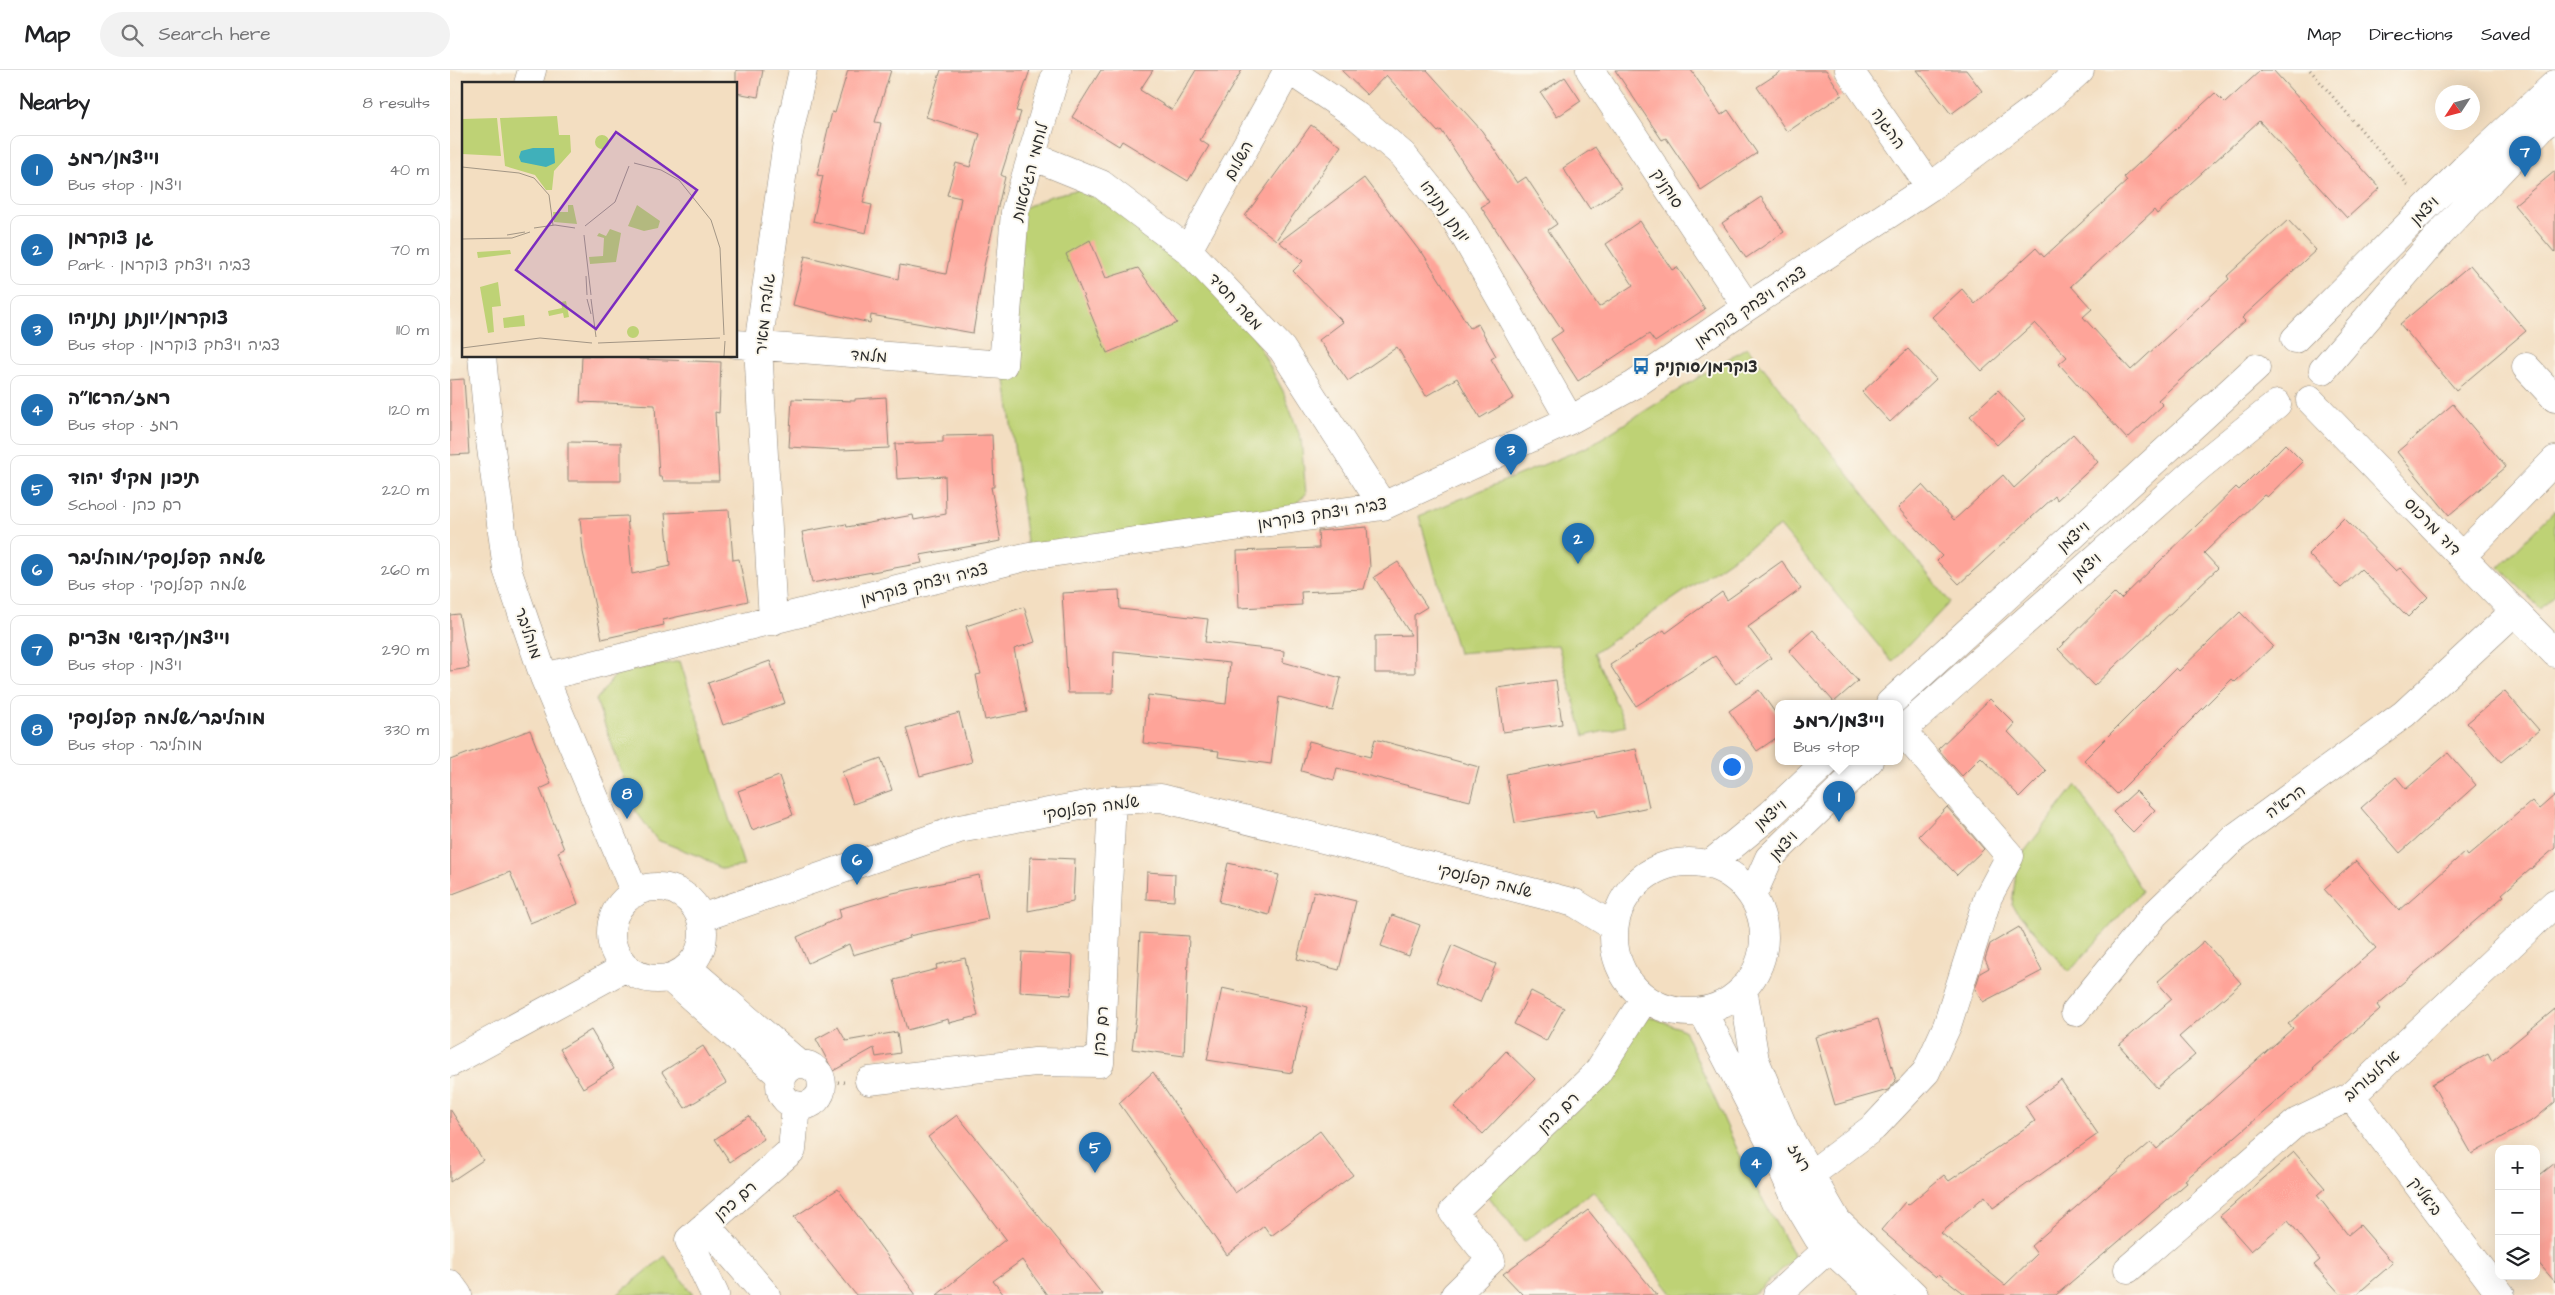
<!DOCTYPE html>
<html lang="en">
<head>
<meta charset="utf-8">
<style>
	:root { --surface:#fff; --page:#f2f2f2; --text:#202124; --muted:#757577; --line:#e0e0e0; --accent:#1f6fb2 }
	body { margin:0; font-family:"Architects Daughter","Playpen Sans Hebrew",sans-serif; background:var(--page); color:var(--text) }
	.controls { position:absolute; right:15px; bottom:15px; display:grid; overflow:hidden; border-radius:10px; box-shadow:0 5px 20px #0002 }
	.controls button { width:45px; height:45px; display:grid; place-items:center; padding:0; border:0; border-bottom:1px solid var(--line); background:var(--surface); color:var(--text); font:25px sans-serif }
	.compass { position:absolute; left:1985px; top:15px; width:45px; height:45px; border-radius:50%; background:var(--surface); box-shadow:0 5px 20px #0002; rotate:234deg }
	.you { position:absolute; left:1281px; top:696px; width:18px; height:18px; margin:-12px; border:4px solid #fff; border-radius:50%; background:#1a73e8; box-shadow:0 0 0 8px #1a73e833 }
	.badge { display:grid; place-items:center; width:32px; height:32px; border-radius:50%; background:var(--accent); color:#fff; font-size:16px; font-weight:700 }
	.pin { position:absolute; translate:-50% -41px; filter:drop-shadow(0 1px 2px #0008) }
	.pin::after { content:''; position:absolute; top:26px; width:18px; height:15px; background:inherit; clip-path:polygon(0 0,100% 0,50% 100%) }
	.popup { position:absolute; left:1325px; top:630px; width:128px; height:65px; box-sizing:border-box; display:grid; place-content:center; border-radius:10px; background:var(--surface); filter:drop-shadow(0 1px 4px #0005); font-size:16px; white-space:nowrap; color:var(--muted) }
	.popup b { font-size:19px; color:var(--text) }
	.popup::after { content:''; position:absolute; left:50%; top:100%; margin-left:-10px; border:10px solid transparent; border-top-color:var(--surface) }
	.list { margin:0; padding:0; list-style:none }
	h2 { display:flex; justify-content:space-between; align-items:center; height:65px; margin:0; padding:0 20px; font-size:21px }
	h2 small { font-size:16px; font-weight:400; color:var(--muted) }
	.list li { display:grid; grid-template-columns:32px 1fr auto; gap:15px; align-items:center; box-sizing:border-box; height:70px; margin:0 10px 10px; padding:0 10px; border:1px solid var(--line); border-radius:10px }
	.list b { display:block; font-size:19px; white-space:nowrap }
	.list p { margin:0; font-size:16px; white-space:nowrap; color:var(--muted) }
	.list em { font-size:16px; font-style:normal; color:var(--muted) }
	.icon { flex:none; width:28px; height:28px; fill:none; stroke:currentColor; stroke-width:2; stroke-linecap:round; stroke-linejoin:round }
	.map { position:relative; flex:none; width:2105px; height:1225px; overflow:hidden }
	header { display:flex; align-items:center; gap:30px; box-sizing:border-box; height:70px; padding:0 25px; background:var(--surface); border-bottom:1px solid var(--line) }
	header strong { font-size:24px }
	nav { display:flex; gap:28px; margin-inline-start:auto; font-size:18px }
	.search { width:350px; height:45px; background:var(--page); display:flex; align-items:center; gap:12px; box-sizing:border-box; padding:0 18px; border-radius:28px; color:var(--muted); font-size:19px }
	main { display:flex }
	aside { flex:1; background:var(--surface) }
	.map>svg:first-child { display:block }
	.green { fill:#bed275; stroke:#747e50 }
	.building { fill:#fea499 }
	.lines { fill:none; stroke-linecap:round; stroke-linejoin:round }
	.minor-casing { stroke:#8f8476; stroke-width:29 }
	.path { stroke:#8f8476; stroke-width:3; stroke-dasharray:1 4; stroke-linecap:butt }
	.minor { stroke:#fff; stroke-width:28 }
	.labels { text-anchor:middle; stroke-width:4; stroke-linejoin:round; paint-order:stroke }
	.street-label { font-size:16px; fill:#2b2b2b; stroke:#fbf7ec }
	.poi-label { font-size:16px; font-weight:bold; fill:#2b2b2b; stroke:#fbf7ec; text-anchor:start }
	.inset-road { fill:none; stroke:#a39685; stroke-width:1 }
	.view { fill:#7b2cbf; fill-opacity:0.15; stroke:#7b2cbf; stroke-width:2.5 }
	.inset-edge { fill:none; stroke:#2b2b2b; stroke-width:2.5 }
</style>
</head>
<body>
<header>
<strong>Map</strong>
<div class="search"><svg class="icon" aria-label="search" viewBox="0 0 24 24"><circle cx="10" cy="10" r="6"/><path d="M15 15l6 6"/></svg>Search here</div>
<nav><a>Map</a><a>Directions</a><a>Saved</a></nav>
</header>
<main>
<aside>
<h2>Nearby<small>8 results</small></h2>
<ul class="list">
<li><span class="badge">1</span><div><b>וייצמן/רמז</b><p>Bus stop · ויצמן</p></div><em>40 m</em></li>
<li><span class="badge">2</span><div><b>גן צוקרמן</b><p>Park · צביה ויצחק צוקרמן</p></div><em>70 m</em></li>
<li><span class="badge">3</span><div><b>צוקרמן/יונתן נתניהו</b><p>Bus stop · צביה ויצחק צוקרמן</p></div><em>110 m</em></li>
<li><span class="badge">4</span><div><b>רמז/הרא״ה</b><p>Bus stop · רמז</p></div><em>120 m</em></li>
<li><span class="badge">5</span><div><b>תיכון מקיף יהוד</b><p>School · רם כהן</p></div><em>220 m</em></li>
<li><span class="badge">6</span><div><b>שלמה קפלנסקי/מוהליבר</b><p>Bus stop · שלמה קפלנסקי</p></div><em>260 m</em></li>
<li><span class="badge">7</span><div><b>וייצמן/קדושי מצרים</b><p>Bus stop · ויצמן</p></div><em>290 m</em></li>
<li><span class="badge">8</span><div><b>מוהליבר/שלמה קפלנסקי</b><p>Bus stop · מוהליבר</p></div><em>330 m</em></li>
</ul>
</aside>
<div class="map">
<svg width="2105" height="1225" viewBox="0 0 2105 1225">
	<rect width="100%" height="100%" fill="#fbf7ec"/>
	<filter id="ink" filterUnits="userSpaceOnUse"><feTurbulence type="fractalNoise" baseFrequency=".02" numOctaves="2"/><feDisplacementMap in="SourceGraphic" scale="10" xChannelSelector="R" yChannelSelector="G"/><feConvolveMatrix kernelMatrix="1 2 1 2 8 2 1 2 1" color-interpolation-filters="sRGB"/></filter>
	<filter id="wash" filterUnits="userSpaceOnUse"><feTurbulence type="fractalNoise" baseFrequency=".0096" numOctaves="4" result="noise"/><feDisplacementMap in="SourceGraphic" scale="20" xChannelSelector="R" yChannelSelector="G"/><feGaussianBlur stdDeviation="1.12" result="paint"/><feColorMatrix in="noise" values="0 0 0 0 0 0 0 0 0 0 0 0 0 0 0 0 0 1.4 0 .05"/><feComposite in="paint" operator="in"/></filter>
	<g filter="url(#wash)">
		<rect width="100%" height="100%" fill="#f3dec1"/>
		<path class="green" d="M651,114l133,115 49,92 18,48 5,55 -28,27 -249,35 -26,-191 12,-153 36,-16z
			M1297,277l203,255 -58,60 -112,-136 -186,127 32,73 -42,10 -26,-91 -100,8 -39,-137 170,-70z
			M2105,440v84l-14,15 -42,-42z
			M230,591l64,205 -22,3 -21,-12 -44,-17 -22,-30 -39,-110 21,-27z
			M1626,715l66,106 -73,81 -57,-66 5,-45z
			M1199,946l35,14 62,139 49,89 -42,37h-80l-80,-104 -69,51 -38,-49z
			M215,1186l28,39h-76z"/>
		<g id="blocks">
			<path class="building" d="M286,0h27l-5,27 -22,-4z
				M398,0h43l-16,52 6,1 -18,80 9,2 -6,28 -53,-12 10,-45 -6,-1 15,-63 3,1z
				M491,0h89l-14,41 5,1 -20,63 4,2 -21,89 -11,67 -102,-18 -1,8 -77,-18 12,-49 93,23 2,-14 46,9 15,-76 -14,-3 9,-32 14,4 10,-33 -54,-17z
				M651,0h52l-13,20 32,20 24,-40h46l-42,70 9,6 -21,35 -66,-40 -3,5 -47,-29z
				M891,0h86l55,61 35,52 9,-6 31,47 -9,6 51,77 34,-22 -27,-41 34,-23 32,49 5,-3 28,42 -50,33 -6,-8 -71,47 -27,-42 12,-8 -82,-124 8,-5 -48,-72 -3,2 -52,-57 -19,20z
				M1165,0h76l30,45 7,-5 29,43 -56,37 -35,-52 -4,2z
				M1333,0h43l16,25 -55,37 -30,-45z
				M1467,0h49l16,21 -31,23z
				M1811,0h12l107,118 -33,30 -88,-97 -102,93 -3,-4 -83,76 21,23 -9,8 48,53 98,-91 -2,-3 61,-56 28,30 -74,68 3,3 -87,79 5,5 -36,34 -68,-75 8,-7 -32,-34 -53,48 -50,-54 30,-28 13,15 61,-56 8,9 83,-76 -3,-4 91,-84 10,10z
				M1115,7l16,24 -24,16 -16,-24z
				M861,55l30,21 -65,94 -31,-24z
				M1145,77l27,41 -32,21 -27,-41z
				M2105,101v82l-41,-48z
				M914,108l57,75 1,-1 48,76 8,-4 18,32 -5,3 23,39 -34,20 -23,-40 -31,18 -29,-49 -49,34 -29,-41 24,-18 -50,-51 10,-10 -24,-19z
				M1311,127l23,35 -38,26 -24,-35z
				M640,170l16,38 32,-10 39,55 -70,30 -41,-99z
				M2020,195l56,66 -70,59 -56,-66z
				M1458,279l28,30 -46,43 -28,-30z
				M132,286h57v3l82,3 -2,51 -4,-1 4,69h-56l-1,-4h-3l-4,-72 -75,-3z
				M14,309l5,75 -19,1v-75z
				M1548,320l27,29 -28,26 -27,-29z
				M436,327l3,51 -47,2 -53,-3 3,-48 63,2v-2z
				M2003,334l53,63 -57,48 -52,-63z
				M1623,364l25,28 -41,38 -2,-4 -96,88 -22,-23 5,-5 -44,-48 24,-23 32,35 49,-45 11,13z
				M542,365l2,52h-3l10,54 -81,14 2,8 -110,20 -10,-51 44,-8 1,3 66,-12 1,5 32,-6 -1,-38 -48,3 -2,-35 48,-2v-6z
				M118,372l53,1v38h-53z
				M1835,374l18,18 -36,35 -3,-2 -60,58 14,15 -124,118 -36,-37 57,-56 6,6 115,-112 3,3z
				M279,440l4,50 6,-1 9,42 -85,19 1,5 -62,14 -19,-87 -3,-34 47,-2 5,58 38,-8 -5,-53z
				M1894,448l52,53 4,-3 28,29 -20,20 -47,-48 -20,19 -33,-34z
				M917,457l3,40 -6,22 -63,3 1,13 -63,3 -2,-57 82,-3 -1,-17z
				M1332,491l19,28 -53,38 23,31 -35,26 -21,-28 -79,50 -26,-41 54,-35 2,3 56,-41 5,8z
				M948,492l29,45 -13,8 1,58h-40v-37l36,-1 -37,-58z
				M669,520l1,19 88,10 -3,23 79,9 -1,11 58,16 -8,33 -54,-14 -8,67 -53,-7 1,-6 -76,-8 5,-48 78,9 4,-41 -116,-12 -1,42h-45l-6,-100z
				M574,537l11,35 -21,7 13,63 -42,8 -9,-45 5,-1 -15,-48z
				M1790,542l33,34 -38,36 -3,-3 -115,115 -33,-34 92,-92 3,3z
				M9,544l10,54 -19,3v-56z
				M1363,560l45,51 -24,21 -45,-51z
				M320,591l15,42 -62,22 -15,-42z
				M1106,610l6,44 -59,8 -6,-44z
				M1309,620l20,28v18l-22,15 -28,-40z
				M2055,621l34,39 -38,32 -34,-39z
				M1540,629l25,25 -7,8 38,39 -26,26 -39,-40 -19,19 -24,-27z
				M509,643l13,49 -52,14 -14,-48z
				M80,660l21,54 -11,5 24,60 -6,3 20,52 -48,19 -20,-51 -60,23v-135z
				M925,669l104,28 -9,34 -133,-33 -3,12 -33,-9 8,-30 61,16z
				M1186,679l13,58 -52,11 -2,-9 -80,14 -9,-49z
				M1998,683l28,32 -76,68 -39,-45 35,-31 10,12z
				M431,688l11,32 -39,14 -11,-32z
				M329,706l14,39 -41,15 -14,-39z
				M1686,721l19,19 -22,22 -20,-20z
				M2105,725v53l-53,46 2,2 -127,109 3,4 -67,59 1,1 -129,111 2,3 -131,112h-90l-27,-21 -3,3 -55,-47 24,-28 3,3 36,-30 5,6 86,-60 -10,-15 36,-26 37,54 -105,74 -8,-12 -44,37 64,52 32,-31 -6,-8 120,-104 6,7 136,-121 -5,-4 88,-76 -52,-59 32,-28 43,50 66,-59 3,4 64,-55 7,8z
				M1497,737l37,42 -27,26 -38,-39z
				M580,787l45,2 -2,43 -45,9z
				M778,793l51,12 -10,40 -50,-13z
				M697,802l28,2 -1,27 -28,-2z
				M529,805l9,44 -79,17 1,2 -57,17 -4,-11 -41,19 -11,-26 44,-20 -2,-8 54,-16z
				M864,821l42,10 -17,69 -42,-11z
				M942,845l28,10 -11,31 -28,-10z
				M1569,857l23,44 -59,31 -8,-13 5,-16 9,-5 -4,-9 5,-15z
				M690,863l49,3 -5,120 -52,-7 4,-31z
				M1754,871l37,42 -62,54 16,18 -38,33 -38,-43 53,-46 -15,-17z
				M1002,875l44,19 -16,38 -44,-20z
				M572,882l51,3 -2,40 -51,-3z
				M515,888l13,58 -29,7 -1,-4 -41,11 -13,-50 43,-11 -1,-4z
				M772,918l86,19 -16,66 -85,-13z
				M1081,921l33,17 -18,33 -32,-17z
				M2105,939v93l-20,17 -63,35 -40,-70 56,-31 4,8z
				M1428,949l18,62 -8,9 -53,15 -20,-68z
				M388,957l8,14 51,-9 3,21 -24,4 -2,-9 -41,23 -17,-32z
				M141,960l23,39 -31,19 -23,-39z
				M253,976l23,37 -41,25 -23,-36z
				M1056,981l29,28 -52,55 -29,-27z
				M703,1002l82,121 85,-62 33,44 -82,61 -7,-10 -37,29 -108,-152z
				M0,1039l33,51 -33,22z
				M507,1045l146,180h-56l-25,-35 -29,21 11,14h-67l69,-56 -78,-102z
				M299,1046l15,23 -34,23 -15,-23z
				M1844,1082l31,36 -8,7 31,40 12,-10 33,38 -37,32h-15l-27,-30 6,-5 -32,-40 -37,31 -31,-35z
				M2105,1093v119l-19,-22v-82z
				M388,1119l78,106h-60l-62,-78z
				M1138,1140l69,85h-134l-20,-21z"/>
		</g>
	</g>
	<g filter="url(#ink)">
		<use href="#blocks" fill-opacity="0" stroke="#8f8476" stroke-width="1"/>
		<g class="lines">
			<g class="minor-casing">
				<path id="minor" d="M839,0l68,46 46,39 53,66 114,199
					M1140,0l157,237
					M1399,0l81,117
					M78,14l4,-14
					M582,86l69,28 87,66 94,99 101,157
					M738,180l100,-180
					M1845,269l173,-174 87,-81
					M286,274l267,21 12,-153 42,-142
					M32,286l7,77 18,136 37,108 91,216
					M2076,297l29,31
					M1873,300l114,-133 104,-109 14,-11
					M1860,330l245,253
					M2012,486l93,-96
					M323,551l-15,-275 29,-204 16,-72
					M94,607l485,-121 354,-50 187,-86 64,-35 113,-78 183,-120 119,-89 31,-28
					M1440,633l366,-335
					M1449,663l301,-267 77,-62
					M1164 867a75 75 0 1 1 150 0a75 75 0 1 1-150 0Z
					M1260,794l61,-50 56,-53
					M161 863a46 46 0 1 1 92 0a46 46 0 1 1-92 0Z
					M1302,826l17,-38 100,-97
					M251,848l258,-89 153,-29 49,-2 414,105 39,24
					M238,898l110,95
					M220,908l111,98
					M1293,918l12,72 30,71 52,90 77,74
					M1253,942l69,134 27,60 19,32 63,57
					M1625,942l80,-98 79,-76 170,-124 111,-103
					M0,993l176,-96
					M330 1015a21 21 0 1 1 42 0a21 21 0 1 1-42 0Z
					M419,1011l166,-19 65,1 12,-263
					M1901,1026l150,199
					M1360,1105l64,-48 52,-55 21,-46 41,-129 22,-41 -108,-125
					M256,1155l60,70
					M1678,1199l169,-147 54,-26 204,-193
					M0,1214l8,11
					M265,1225l-26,-55 103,-90 4,-45
					M1005,1225l36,-35 -38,-48 144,-139 48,-75
					M1327,1225l51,-46"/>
			</g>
			<path class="path" d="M1860,0l100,117
				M373,1012h23"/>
			<use href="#minor" class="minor"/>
		</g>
	</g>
	<defs>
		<g id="bus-bare" transform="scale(1.35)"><path d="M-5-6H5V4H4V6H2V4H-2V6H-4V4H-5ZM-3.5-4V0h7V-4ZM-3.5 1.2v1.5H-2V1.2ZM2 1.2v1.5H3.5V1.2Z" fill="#1f6fb2" stroke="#fbf7ec" stroke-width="2.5" paint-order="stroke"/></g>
	</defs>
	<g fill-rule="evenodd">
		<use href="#bus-bare" x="1191" y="296"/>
	</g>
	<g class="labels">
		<g class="street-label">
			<text transform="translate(1439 58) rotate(55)" y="6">ההגנה</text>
			<text transform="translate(788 90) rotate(-61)" y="6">השלום</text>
			<text transform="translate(579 102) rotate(-75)" y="6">לוחמי הגיטאות</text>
			<text transform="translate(1218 118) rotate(57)" y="6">סוקניק</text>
			<text transform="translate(1974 140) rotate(-45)" y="6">ויצמן</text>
			<text transform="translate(996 141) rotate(54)" y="6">יונתן נתניהו</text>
			<text transform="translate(786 231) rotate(47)" y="6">משה חסיד</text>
			<text transform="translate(1300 236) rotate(-34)" y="6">צביה ויצחק צוקרמן</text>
			<text transform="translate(314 244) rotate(-84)" y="6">גולדה מאיר</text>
			<text transform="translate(419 285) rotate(4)" y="6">מלמד</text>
			<text transform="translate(872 443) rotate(-9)" y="6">צביה ויצחק צוקרמן</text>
			<text transform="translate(1983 456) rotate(46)" y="6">דוד מרכוס</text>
			<text transform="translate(1623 466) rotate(-42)" y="6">וייצמן</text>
			<text transform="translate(1636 496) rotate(-41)" y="6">ויצמן</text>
			<text transform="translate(474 513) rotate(-14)" y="6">צביה ויצחק צוקרמן</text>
			<text transform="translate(79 563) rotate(71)" y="6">מוהליבר</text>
			<text transform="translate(1835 731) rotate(-36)" y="6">הרא"ה</text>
			<text transform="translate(641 737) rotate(-8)" y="6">שלמה קפלנסקי</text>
			<text transform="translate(1320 744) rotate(-41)" y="6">וייצמן</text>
			<text transform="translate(1333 775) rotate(-47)" y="6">ויצמן</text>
			<text transform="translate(1035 810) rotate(14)" y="6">שלמה קפלנסקי</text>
			<text transform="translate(650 961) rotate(-85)" y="6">רם כהן</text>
			<text transform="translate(1921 1005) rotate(-41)" y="6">ארלוזורוב</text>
			<text transform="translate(1108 1042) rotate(-44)" y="6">רם כהן</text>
			<text transform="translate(1350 1087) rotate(60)" y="6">רמז</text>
			<text transform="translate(1976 1126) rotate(53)" y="6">ביאליק</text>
			<text transform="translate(285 1130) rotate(-41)" y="6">רם כהן</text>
		</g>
		<g class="poi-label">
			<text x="1205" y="302">צוקרמן/סוקניק</text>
		</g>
	</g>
	<g transform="translate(12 12)">
		<rect width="275" height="275" fill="#f3dec1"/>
		<path d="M95,34l2,19h11l1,17 -17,19 -2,19h-6l-11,-15 -30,-9 -5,-48zM35,36l4,38 -39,-2v-35zM133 60a7 7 0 1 1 14 0a7 7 0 1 1-14 0ZM106,123h5l4,19 -23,-2 -1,-10h15zM175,123l23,16 -2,7 -14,3 -16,-5zM148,147l11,4 -5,29 -26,2 -1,-7 14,-1 1,-18 -7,-2 2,-3 7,3zM48,168l1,4 -33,4 -1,-6zM36,200l3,24 -9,1 2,25 -6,1 -8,-46zM104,219l3,16 -5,1 -1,-5 -14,3 -1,-5 14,-3 -1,-6zM62,233l1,11 -21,2 -1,-10zM165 250a6 6 0 1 1 12 0a6 6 0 1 1-12 0Z" fill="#bed275"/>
		<path d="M71,66h21l1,15 -9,4 -25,-5 -2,-5 2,-6z" fill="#40b0ba"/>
		<path class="inset-road" d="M172,81l27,7 18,10 32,40 9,28 4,87M0,85l57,6 15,5 15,17 4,30M123,144l30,-24 14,-36M72,146l21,-3 20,3M45,153l18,-3M122,153l7,60M0,157l50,-1 18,-6M124,194l1,19M125,217l4,15M129,217l5,38M136,261l122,-5M0,266l78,-10 52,5M262,274l1,-15"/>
		<path class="view" d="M154,50l81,58 -101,139 -80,-59z"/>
		<rect width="275" height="275" class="inset-edge"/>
	</g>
</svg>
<div class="controls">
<button>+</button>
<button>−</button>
<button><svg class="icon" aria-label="layers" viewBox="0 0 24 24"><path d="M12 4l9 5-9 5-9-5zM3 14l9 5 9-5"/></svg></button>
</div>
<svg class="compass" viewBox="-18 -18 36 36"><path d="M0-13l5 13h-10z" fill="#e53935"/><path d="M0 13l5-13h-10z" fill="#757577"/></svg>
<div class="you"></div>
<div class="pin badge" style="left:1389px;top:752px">1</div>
<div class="popup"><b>וייצמן/רמז</b>Bus stop</div>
<div class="pin badge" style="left:1128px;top:494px">2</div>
<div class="pin badge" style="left:1061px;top:405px">3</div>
<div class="pin badge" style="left:1306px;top:1118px">4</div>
<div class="pin badge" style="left:645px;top:1103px">5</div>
<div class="pin badge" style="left:407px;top:815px">6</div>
<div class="pin badge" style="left:2075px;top:107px">7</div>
<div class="pin badge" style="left:177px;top:749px">8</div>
</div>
</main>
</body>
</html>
